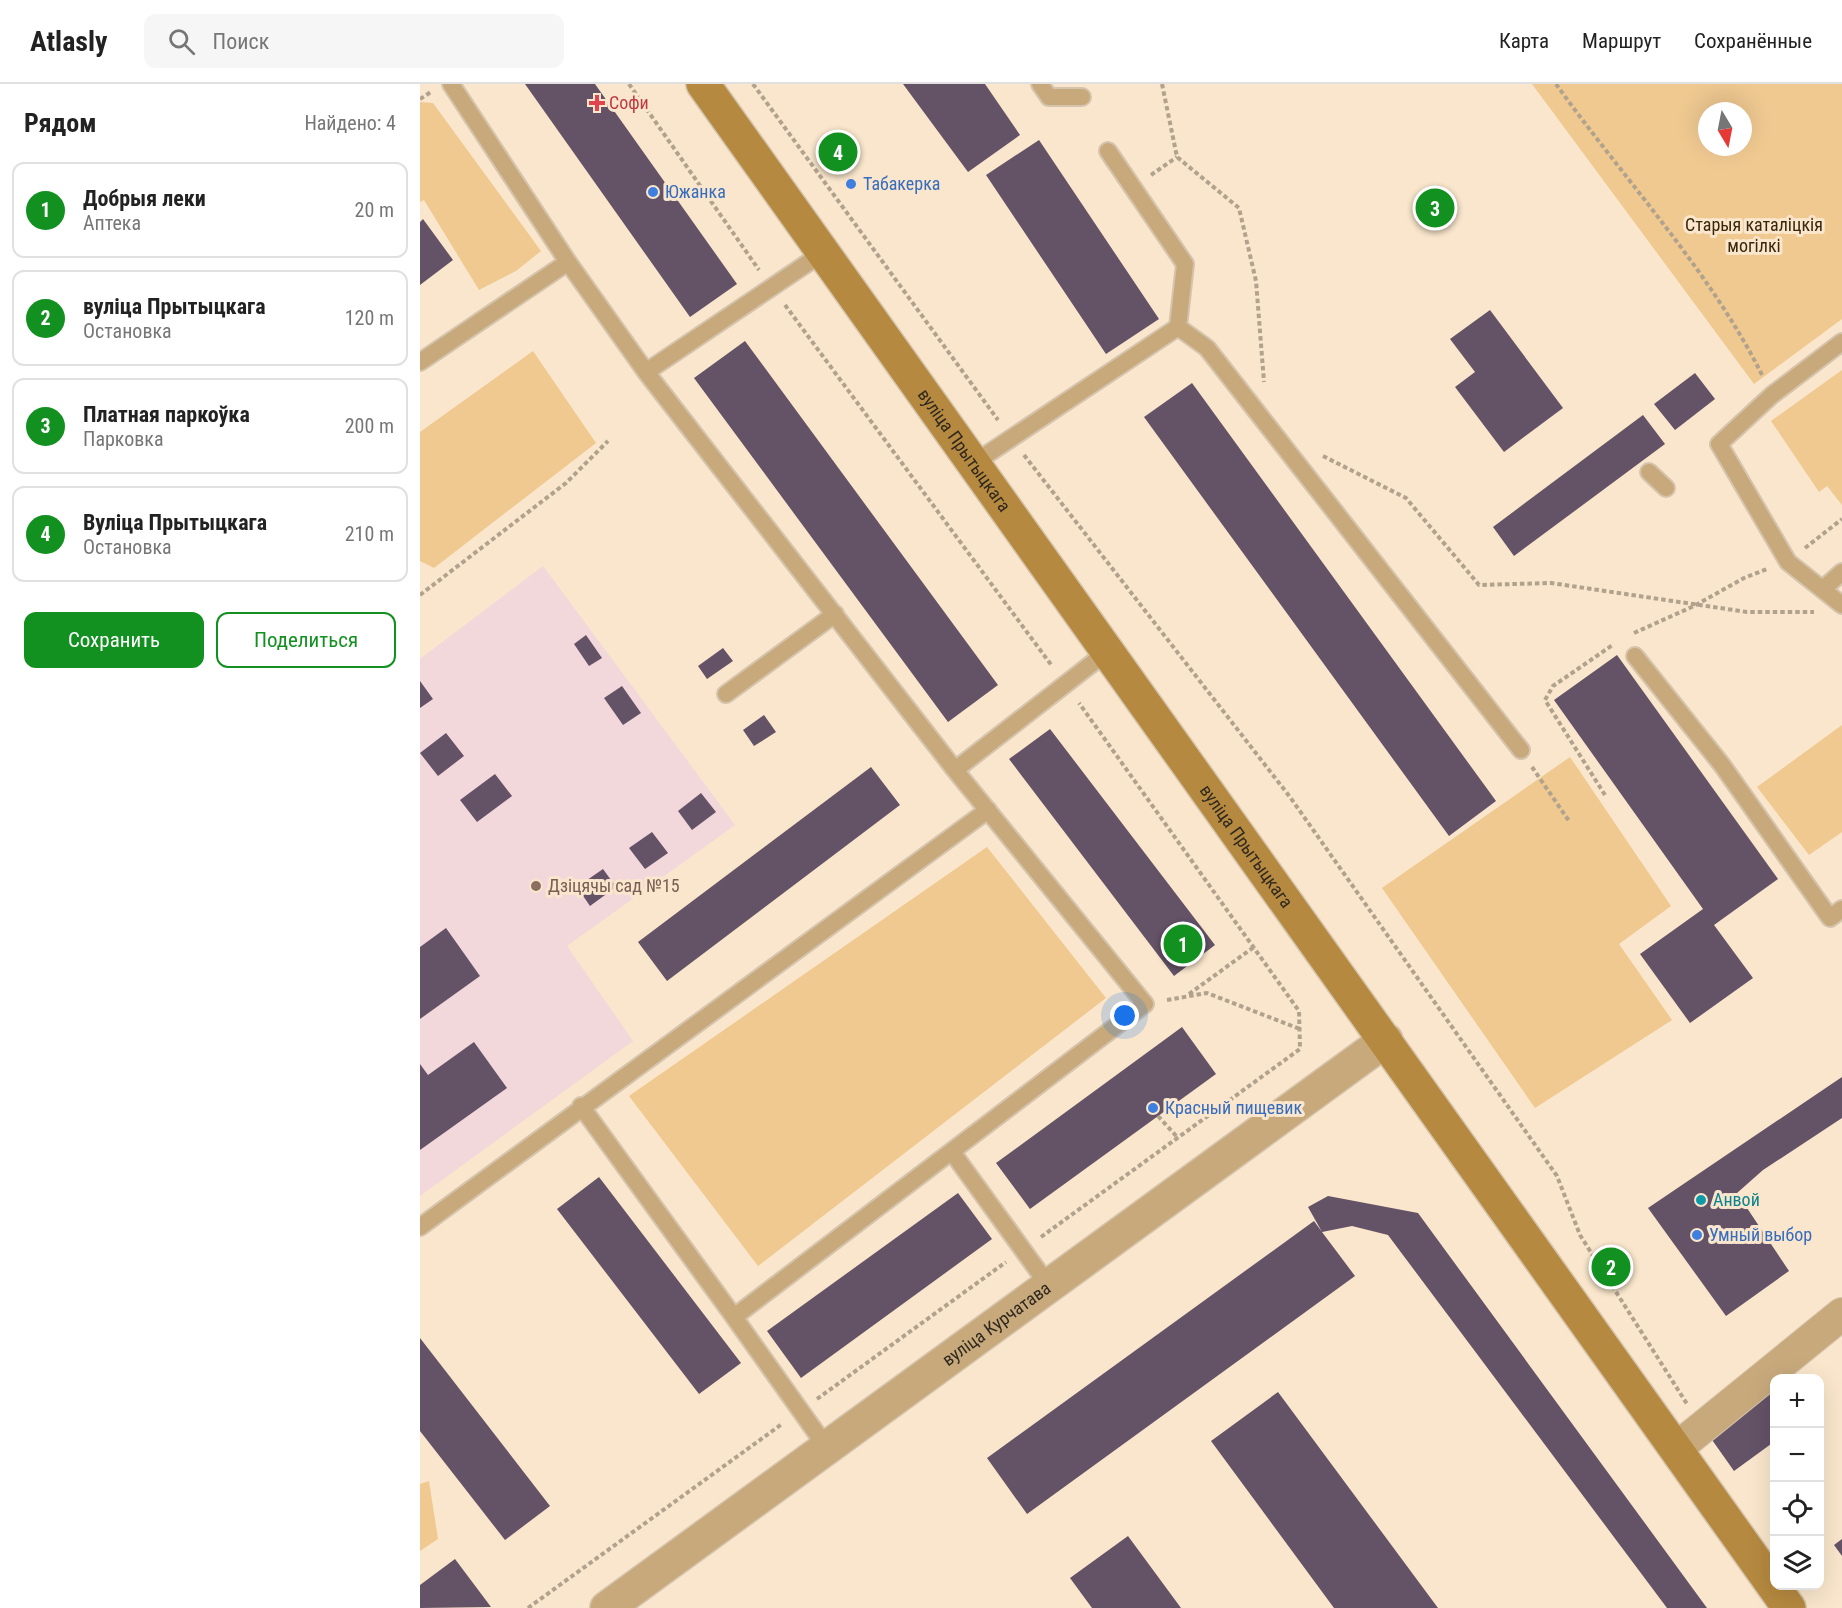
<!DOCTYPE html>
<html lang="ru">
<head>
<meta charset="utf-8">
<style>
	:root { --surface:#fff; --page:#f6f6f6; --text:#222; --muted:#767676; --line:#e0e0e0; --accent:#139120 }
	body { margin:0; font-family:"Roboto Condensed",sans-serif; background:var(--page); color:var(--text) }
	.controls { position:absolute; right:18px; bottom:18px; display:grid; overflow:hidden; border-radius:12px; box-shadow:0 6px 24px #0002 }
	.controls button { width:54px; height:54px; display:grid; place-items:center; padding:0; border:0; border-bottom:2px solid var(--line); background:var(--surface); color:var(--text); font:30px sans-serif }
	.compass { position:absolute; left:1278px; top:18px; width:54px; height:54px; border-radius:50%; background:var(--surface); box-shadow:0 6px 24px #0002; rotate:170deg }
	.you { position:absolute; left:705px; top:932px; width:21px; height:21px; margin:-15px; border:4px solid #fff; border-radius:50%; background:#1a73e8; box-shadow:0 0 0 9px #1a73e833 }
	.badge { display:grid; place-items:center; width:39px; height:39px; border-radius:50%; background:var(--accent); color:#fff; font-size:20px; font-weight:700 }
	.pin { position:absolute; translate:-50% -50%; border:3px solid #fff; box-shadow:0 2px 6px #0006 }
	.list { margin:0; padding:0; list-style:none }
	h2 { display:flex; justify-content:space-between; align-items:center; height:78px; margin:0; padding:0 24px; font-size:26px }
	h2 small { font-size:20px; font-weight:400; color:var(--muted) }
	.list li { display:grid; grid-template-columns:39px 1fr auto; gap:18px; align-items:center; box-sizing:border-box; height:96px; margin:0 12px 12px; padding:0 12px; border:2px solid var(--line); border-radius:12px }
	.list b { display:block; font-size:22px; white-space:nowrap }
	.list p { margin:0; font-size:20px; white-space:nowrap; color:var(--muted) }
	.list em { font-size:20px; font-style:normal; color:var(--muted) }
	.actions { display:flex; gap:12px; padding:18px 24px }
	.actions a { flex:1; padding:14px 0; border:2px solid var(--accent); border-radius:12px; text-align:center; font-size:21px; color:var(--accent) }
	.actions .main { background:var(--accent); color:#fff }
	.icon { flex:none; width:33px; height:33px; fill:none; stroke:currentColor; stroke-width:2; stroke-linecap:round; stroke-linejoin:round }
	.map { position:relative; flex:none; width:1422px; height:1524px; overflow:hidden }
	header { display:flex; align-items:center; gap:36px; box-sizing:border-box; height:84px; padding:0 30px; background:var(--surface); border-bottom:2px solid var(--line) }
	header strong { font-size:28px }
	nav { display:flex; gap:33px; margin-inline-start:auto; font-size:21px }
	.search { width:420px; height:54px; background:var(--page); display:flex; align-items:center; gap:15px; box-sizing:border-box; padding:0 21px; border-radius:12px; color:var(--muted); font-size:22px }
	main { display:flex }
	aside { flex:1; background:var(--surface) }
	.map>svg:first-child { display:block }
	.education { fill:#f2d7db }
	.green { fill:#f0c991; fill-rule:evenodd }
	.building { fill:#645266 }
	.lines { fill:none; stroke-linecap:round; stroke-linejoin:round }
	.service-casing { stroke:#d5c4ad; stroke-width:20 }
	.minor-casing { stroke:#d5c4ad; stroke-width:34 }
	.tertiary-casing { stroke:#d5c4ad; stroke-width:36 }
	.secondary-casing { stroke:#d5c4ad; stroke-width:36 }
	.path { stroke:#b1a28e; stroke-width:4; stroke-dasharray:4.5 3; stroke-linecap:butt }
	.service { stroke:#c7a97c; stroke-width:16 }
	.minor { stroke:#c7a97c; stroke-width:32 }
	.tertiary { stroke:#c7a97c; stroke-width:33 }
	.secondary { stroke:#b5893f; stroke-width:33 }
	.health-dot { fill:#e0444e; stroke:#f9e6cc; stroke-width:2 }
	.shop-dot { fill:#3f7fe0; stroke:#f9e6cc; stroke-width:2 }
	.education-dot { fill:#8d6e63; stroke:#f9e6cc; stroke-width:2 }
	.culture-dot { fill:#0f9aa8; stroke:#f9e6cc; stroke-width:2 }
	.labels { text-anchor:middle; stroke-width:6; stroke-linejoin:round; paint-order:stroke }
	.health-label { font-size:18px; fill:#be3a42; stroke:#f9e6cc; text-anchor:start }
	.shop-label { font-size:18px; fill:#366cbe; stroke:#f9e6cc; text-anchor:start }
	.park-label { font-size:18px; fill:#39270a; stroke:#f9e6cc }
	.street-label { font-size:18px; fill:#2f281e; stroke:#f9e6cc }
	.education-label { font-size:18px; fill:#785e54; stroke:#f9e6cc; text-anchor:start }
	.culture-label { font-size:18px; fill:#0d838f; stroke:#f9e6cc; text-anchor:start }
</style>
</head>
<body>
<header>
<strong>Atlasly</strong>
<div class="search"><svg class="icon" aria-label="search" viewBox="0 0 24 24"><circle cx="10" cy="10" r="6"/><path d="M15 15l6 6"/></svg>Поиск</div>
<nav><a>Карта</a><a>Маршрут</a><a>Сохранённые</a></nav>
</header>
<main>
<aside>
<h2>Рядом<small>Найдено: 4</small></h2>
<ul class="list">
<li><span class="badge">1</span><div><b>Добрыя леки</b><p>Аптека</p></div><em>20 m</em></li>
<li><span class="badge">2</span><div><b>вуліца Прытыцкага</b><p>Остановка</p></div><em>120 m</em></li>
<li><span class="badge">3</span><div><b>Платная паркоўка</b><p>Парковка</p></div><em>200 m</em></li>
<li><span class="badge">4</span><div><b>Вуліца Прытыцкага</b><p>Остановка</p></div><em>210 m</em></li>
</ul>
<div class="actions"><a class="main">Сохранить</a><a>Поделиться</a></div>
</aside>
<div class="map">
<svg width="1422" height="1524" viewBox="0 0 1422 1524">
	<rect width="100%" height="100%" fill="#f9e6cc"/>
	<path class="education" d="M123,482l192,259 -168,121 66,95 -213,155v-537z"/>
	<path class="green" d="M1112,0h310v235l-88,65zM1287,27h36v36h-36z
		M0,18l13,1 108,148 -25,20 -37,19 -55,-90 -4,2z
		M113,267l63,92 -162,125 -14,-7v-129z
		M1422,286v135l-15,-19 -8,6 -48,-71z
		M1422,641v107l-33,23 -52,-68z
		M1150,673l101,149 -52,38 53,76 -137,88 -153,-220z
		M567,763l119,151 -348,268 -129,-170z
		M9,1397l9,58 -18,12v-67z"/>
	<path class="building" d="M105,0h70l142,200 -47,33z
		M483,0h82l35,51 -52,37z
		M619,56l120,179 -53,35 -120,-179z
		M3,135l30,41 -33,25v-63z
		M1070,226l73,98 -59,44 -49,-65 20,-15 -25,-33z
		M325,257l253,344 -50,37 -254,-344z
		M1275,289l20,26 -40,31 -21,-26z
		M772,299l304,418 -47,35 -305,-419z
		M1223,331l22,29 -151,112 -21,-29z
		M166,551l16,23 -13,8 -15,-22z
		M303,564l10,13 -26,18 -9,-13z
		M1197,571l161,224 -64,46 39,53 -63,45 -50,-69 63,-45 -149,-209z
		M0,597l13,18 -13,9z
		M202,602l19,27 -18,12 -19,-27z
		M344,631l12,17 -22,14 -11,-16z
		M630,645l165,216 -41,31 -165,-217z
		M26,649l18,23 -26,20 -18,-23z
		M451,683l29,38 -233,176 -29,-39z
		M75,690l17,22 -35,26 -17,-22z
		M281,709l15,19 -24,18 -14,-19z
		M232,748l16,21 -23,16 -16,-21z
		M183,785l13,18 -26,19 -13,-19z
		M26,844l34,48 -60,43v-72z
		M762,943l34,47 -186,135 -34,-46z
		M54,958l33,46 -87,62v-86l8,11z
		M1422,993v41l-79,52 -26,23 52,78 -63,45 -78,-108z
		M179,1093l142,186 -42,31 -142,-185z
		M538,1109l34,46 -191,139 -34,-47z
		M908,1112l90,17 289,395h-40l-279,-373 -36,-9 -30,6 33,44 -328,238 -40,-56 327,-237 8,11 -14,-25z
		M0,1254l130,168 -45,34 -85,-109z
		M1354,1303v62l-3,-5 -37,27 -24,-34z
		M858,1308l160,216h-104l-123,-167z
		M708,1452l53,72h-89l-22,-30z
		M1422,1455v17l-8,-11z
		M35,1475l36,48 -71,1v-23z"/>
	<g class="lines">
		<g class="service-casing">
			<path id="service" d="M31,0l117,178
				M620,0l9,13h33
				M688,67l77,113 -7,63
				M404,168l-178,120 309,398 153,-119
				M1422,258l-70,53 -53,49 69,118 54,43
				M0,278l148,-100 78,110
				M554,379l204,-136 29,21 314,402
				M1229,388l17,16
				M1403,505l19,-17
				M1215,572l87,109 108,153 12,-9
				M306,610l109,-80
				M161,1022l153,211
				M532,1068l97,134
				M0,1143l568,-417
				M407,1364l-93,-131 411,-313 -190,-234"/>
		</g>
		<g class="minor-casing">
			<path id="minor" d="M1257,1364l165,-134"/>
		</g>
		<g class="tertiary-casing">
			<g id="tertiary">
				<path id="s1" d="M187,1524l779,-568"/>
			</g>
		</g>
		<g class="secondary-casing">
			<g id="secondary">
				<path id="s2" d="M283,0l1086,1524"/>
			</g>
		</g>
		<path class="path" d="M209,0l130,186
			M333,0l245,336
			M742,0l15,73 62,51 17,73 8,101
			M1136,0c67,94 155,188 206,291
			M0,15l11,-7
			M731,91l26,-18
			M365,221l267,361
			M604,371l266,342 267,379 23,59 107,169
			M903,372l83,42 73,87 72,-2 196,29h67
			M1385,464l37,-29
			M0,511l146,-112 42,-42
			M1214,549l60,-27 50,-28 23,-9
			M1112,683l37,54
			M1185,711l-60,-95 8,-14 61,-42
			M769,910l65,-47
			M747,916l40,-7 93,36
			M738,1032l20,22
			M621,1153l259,-188 -1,-38 -220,-308
			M397,1315l189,-137
			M108,1524l254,-184"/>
		<use href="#service" class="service"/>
		<use href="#minor" class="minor"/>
		<use href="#tertiary" class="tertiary"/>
		<use href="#secondary" class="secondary"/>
	</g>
	<path class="health-dot" d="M174 10h6v6h6v6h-6v6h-6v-6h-6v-6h6z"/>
	<g class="shop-dot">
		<circle cx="431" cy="100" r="6"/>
		<circle cx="233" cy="108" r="6"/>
		<circle cx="733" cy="1024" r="6"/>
		<circle cx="1277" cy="1151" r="6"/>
	</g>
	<circle class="education-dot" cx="116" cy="802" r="6"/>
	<circle class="culture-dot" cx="1281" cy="1116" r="6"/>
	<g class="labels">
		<g class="health-label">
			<text x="189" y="25">Софи</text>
		</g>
		<g class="shop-label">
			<text x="443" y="106">Табакерка</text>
			<text x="245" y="114">Южанка</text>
			<text x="745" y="1030">Красный пищевик</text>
			<text x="1289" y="1157">Умный выбор</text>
		</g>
		<g class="park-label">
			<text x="1334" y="147">Старыя каталіцкія<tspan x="1334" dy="21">могілкі</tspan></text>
		</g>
		<g class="street-label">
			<text dy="6" stroke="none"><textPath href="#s2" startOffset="450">вуліца Прытыцкага</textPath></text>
			<text dy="6" stroke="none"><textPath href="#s2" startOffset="936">вуліца Прытыцкага</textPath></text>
			<text dy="6" stroke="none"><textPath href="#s1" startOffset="482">вуліца Курчатава</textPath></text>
		</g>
		<g class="education-label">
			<text x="128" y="808">Дзіцячы сад №15</text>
		</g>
		<g class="culture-label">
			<text x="1293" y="1122">Анвой</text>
		</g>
	</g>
</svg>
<div class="controls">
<button>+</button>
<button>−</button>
<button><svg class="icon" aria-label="locate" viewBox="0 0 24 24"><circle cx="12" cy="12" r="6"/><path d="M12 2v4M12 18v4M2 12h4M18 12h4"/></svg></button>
<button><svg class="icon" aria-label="layers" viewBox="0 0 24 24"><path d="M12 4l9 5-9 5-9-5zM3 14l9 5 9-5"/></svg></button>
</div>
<svg class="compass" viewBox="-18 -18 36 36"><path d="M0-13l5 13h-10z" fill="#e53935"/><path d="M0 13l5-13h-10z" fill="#767676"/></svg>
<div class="you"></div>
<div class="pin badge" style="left:763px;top:860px">1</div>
<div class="pin badge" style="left:1191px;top:1183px">2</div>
<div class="pin badge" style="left:1015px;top:124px">3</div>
<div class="pin badge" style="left:418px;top:68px">4</div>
</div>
</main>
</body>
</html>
